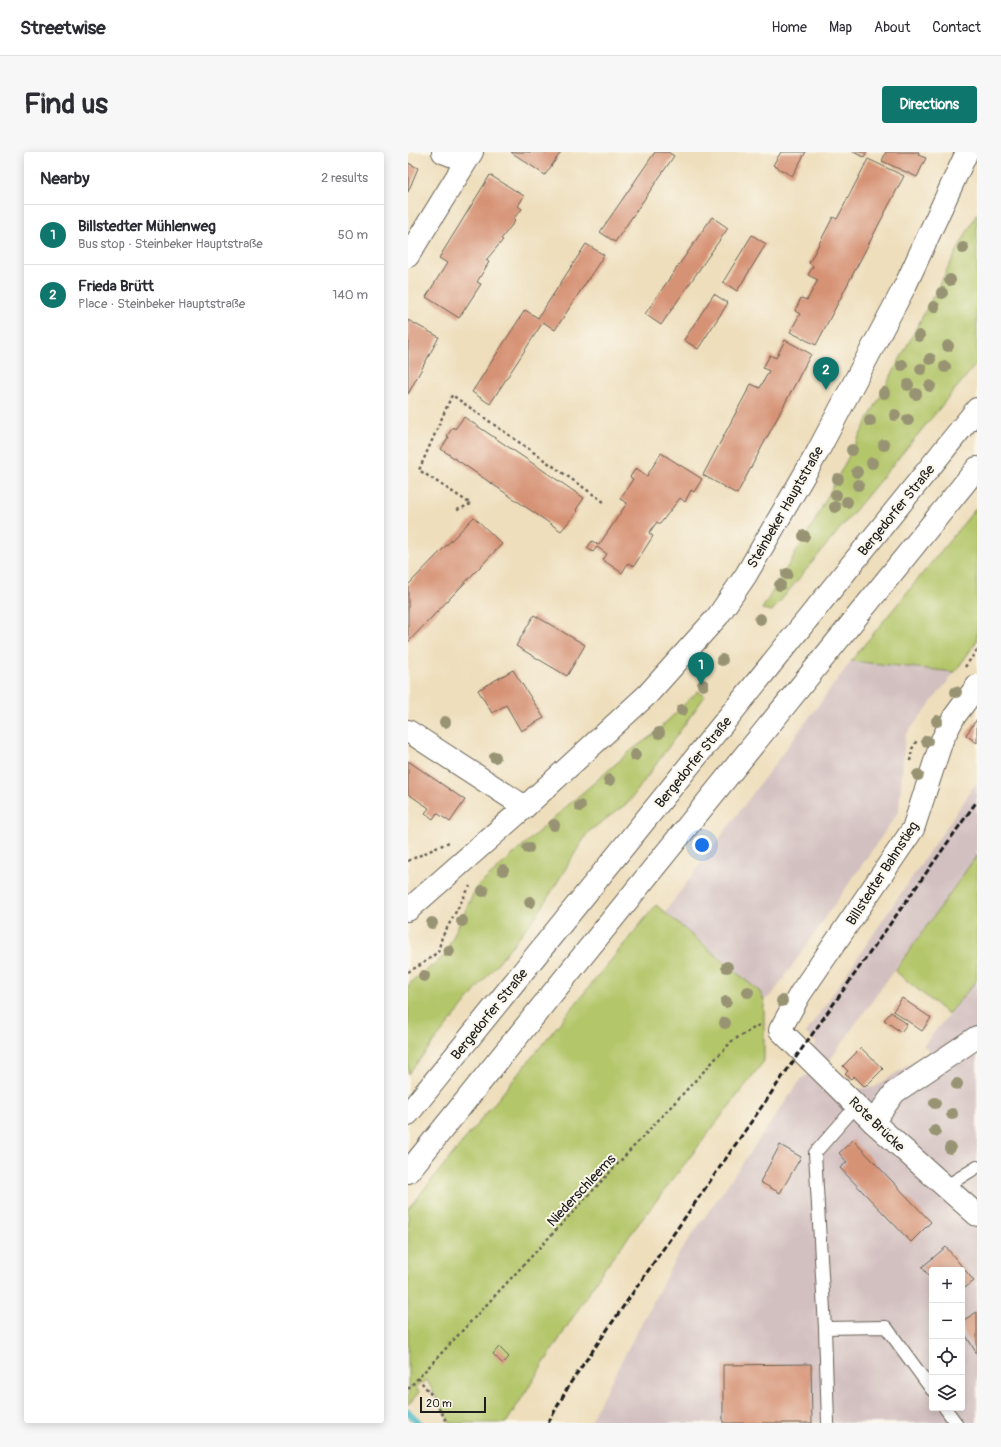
<!DOCTYPE html>
<html lang="en">
<head>
<meta charset="utf-8">
<style>
	:root { --surface:#fff; --page:#f7f7f7; --text:#2b2b33; --muted:#7c7c81; --line:#e1e1e2; --accent:#0f766e }
	body { margin:0; font-family:Pangolin,sans-serif; background:var(--page); color:var(--text) }
	.controls { position:absolute; right:12px; bottom:12px; display:grid; overflow:hidden; border-radius:4px; box-shadow:0 2px 10px #0003 }
	.controls button { width:36px; height:36px; display:grid; place-items:center; padding:0; border:0; border-bottom:1px solid var(--line); background:var(--surface); color:var(--text); font:20px sans-serif }
	.scale { position:absolute; left:12px; bottom:10px; width:66px; box-sizing:border-box; padding-left:4px; border:2px solid #1c1c1c; border-top:0; font-size:11px; line-height:14px; white-space:nowrap; color:#1c1c1c; -webkit-text-stroke:3px #fbf7ec; paint-order:stroke }
	.you { position:absolute; left:294px; top:693px; width:14px; height:14px; margin:-10px; border:3px solid #fff; border-radius:50%; background:#1a73e8; box-shadow:0 0 0 6px #1a73e833 }
	.badge { display:grid; place-items:center; width:26px; height:26px; border-radius:50%; background:var(--accent); color:#fff; font-size:13px; font-weight:700 }
	.pin { position:absolute; translate:-50% -33px; filter:drop-shadow(0 1px 2px #0008) }
	.pin::after { content:''; position:absolute; top:21px; width:14px; height:12px; background:inherit; clip-path:polygon(0 0,100% 0,50% 100%) }
	.list { margin:0; padding:0; list-style:none }
	h2 { display:flex; justify-content:space-between; align-items:center; height:52px; margin:0; padding:0 16px; font-size:17px }
	h2 small { font-size:13px; font-weight:400; color:var(--muted) }
	.list li { display:grid; grid-template-columns:26px 1fr auto; gap:12px; align-items:center; box-sizing:border-box; height:60px; padding:0 16px; border-top:1px solid var(--line) }
	.list b { display:block; font-size:15px; white-space:nowrap }
	.list p { margin:0; font-size:13px; white-space:nowrap; color:var(--muted) }
	.list em { font-size:13px; font-style:normal; color:var(--muted) }
	.icon { flex:none; width:22px; height:22px; fill:none; stroke:currentColor; stroke-width:2; stroke-linecap:round; stroke-linejoin:round }
	.map { position:relative; flex:none; width:569px; height:1271px; overflow:hidden; border-radius:4px }
	header { display:flex; align-items:center; gap:24px; box-sizing:border-box; height:56px; padding:0 20px; background:var(--surface); border-bottom:1px solid var(--line) }
	header strong { font-size:19px }
	nav { display:flex; gap:22px; margin-inline-start:auto; font-size:14px }
	.intro { display:flex; align-items:center; justify-content:space-between; box-sizing:border-box; height:96px; padding:0 24px }
	h1 { margin:0; font-size:28px }
	.button { padding:10px 18px; border-radius:4px; background:var(--accent); color:#fff; font-size:14px; font-weight:700 }
	main { display:flex; gap:24px; padding:0 24px }
	aside { flex:1; background:var(--surface); border-radius:4px; box-shadow:0 2px 10px #0003 }
	.map>svg:first-child { display:block }
	.industrial { fill:#d2bfc0; fill-rule:evenodd }
	.green { fill:#b4c66a; stroke:#687143 }
	.lines { fill:none; stroke-linecap:round; stroke-linejoin:round }
	.stream { stroke:#4cb9c6; stroke-width:7 }
	.building { fill:#d69275 }
	.service-casing { stroke:#666054; stroke-width:14 }
	.minor-casing { stroke:#666054; stroke-width:24 }
	.tertiary-casing { stroke:#666054; stroke-width:24 }
	.trunk-casing { stroke:#666054; stroke-width:24 }
	.path { stroke:#666054; stroke-width:2.5; stroke-dasharray:3 3; stroke-linecap:butt }
	.service { stroke:#fff; stroke-width:12 }
	.minor { stroke:#fff; stroke-width:22 }
	.tertiary { stroke:#fff; stroke-width:22 }
	.trunk { stroke:#fff; stroke-width:22 }
	.rail { stroke:#1c1c1c; stroke-width:3; stroke-dasharray:6 3; stroke-linecap:butt }
	.tree { fill:#989473 }
	.labels { text-anchor:middle; stroke-width:4; stroke-linejoin:round; paint-order:stroke }
	.street-label { font-size:14px; fill:#1c1c1c; stroke:#fbf7ec }
</style>
</head>
<body>
<header>
<strong>Streetwise</strong>
<nav><a>Home</a><a>Map</a><a>About</a><a>Contact</a></nav>
</header>
<div class="intro"><h1>Find us</h1><a class="button">Directions</a></div>
<main>
<aside>
<h2>Nearby<small>2 results</small></h2>
<ul class="list">
<li><span class="badge">1</span><div><b>Billstedter Mühlenweg</b><p>Bus stop · Steinbeker Hauptstraße</p></div><em>50 m</em></li>
<li><span class="badge">2</span><div><b>Frieda Brütt</b><p>Place · Steinbeker Hauptstraße</p></div><em>140 m</em></li>
</ul>
</aside>
<div class="map">
<svg width="569" height="1271" viewBox="0 0 569 1271">
	<rect width="100%" height="100%" fill="#fbf7ec"/>
	<filter id="ink" filterUnits="userSpaceOnUse"><feTurbulence type="fractalNoise" baseFrequency=".025" numOctaves="2"/><feDisplacementMap in="SourceGraphic" scale="8" xChannelSelector="R" yChannelSelector="G"/><feConvolveMatrix kernelMatrix="1 2 1 2 8 2 1 2 1" color-interpolation-filters="sRGB"/></filter>
	<filter id="wash" filterUnits="userSpaceOnUse"><feTurbulence type="fractalNoise" baseFrequency=".012" numOctaves="4" result="noise"/><feDisplacementMap in="SourceGraphic" scale="16" xChannelSelector="R" yChannelSelector="G"/><feGaussianBlur stdDeviation="0.9" result="paint"/><feColorMatrix in="noise" values="0 0 0 0 0 0 0 0 0 0 0 0 0 0 0 0 0 1.4 0 .05"/><feComposite in="paint" operator="in"/></filter>
	<g filter="url(#wash)">
		<rect width="100%" height="100%" fill="#eedebc"/>
		<path class="industrial" d="M443,509l104,11 -50,64 -6,75 -127,184 -8,5 -4,-8 -95,-80z
			M569,630v73l-150,209 28,25 20,-2 55,-36 -7,-5 54,-66v443h-388l87,-165 126,-180 25,-14 -15,-15 4,-6 -10,-10zM524,1118h30v138h-30z"/>
		<path class="green" d="M569,61v150l-205,248 -10,-2 51,-85z
			M569,355v134l-22,31 -104,-11z
			M290,539l7,5 -76,106 -41,30 -49,80 -131,162v-89l36,-29 32,-68 82,-74 75,-65 21,-15z
			M569,703v125l-29,34 -53,-43z
			M248,753l104,87 4,8v61l-161,209 -97,153h-56l-23,-43 -12,7 4,5 -11,13v-196z"/>
		<g class="lines">
			<path class="stream" d="M0,1260l11,11"/>
		</g>
		<g id="blocks">
			<path class="building" d="M103,0h50l-16,23z
				M247,0h13l6,4 -59,86 -15,-10z
				M373,0h25l-14,24 -19,-11z
				M445,0h14l-3,5z
				M478,0h33l-1,3 8,3 -9,19 -35,-16z
				M460,7l36,17 -88,169 -26,-13 10,-18 -5,-3 6,-13 6,2 11,-20 -10,-5 5,-9 -4,-3 24,-46 4,2z
				M0,11l10,5 -10,24z
				M82,23l34,21 -6,10 4,3 -9,10 2,2 -14,18 2,1 -17,20 3,2 -12,20 4,2 -22,34 -33,-21 21,-34 -8,-5z
				M304,65l16,11 -67,97 -16,-11z
				M344,83l14,9 -29,47 -14,-9z
				M178,92l18,11 -49,75 -12,-8 -53,82 -18,-12 53,-82 13,8z
				M306,142l14,9 -30,46 -14,-9z
				M0,168l31,17 -31,57z
				M377,188l26,14 -74,140 -34,-19 48,-91 9,4 9,-17 -6,-3 7,-13 6,3z
				M56,265l120,81 -8,12 2,1 -17,20 -120,-82 8,-12 -2,-1 6,-9 2,2z
				M253,301l41,26 -8,13 -3,-2 -6,12 -5,-4 -20,26 -3,-2 -8,11 4,3 -19,30 -6,-3 -6,10 -19,-13 4,-6 -10,-7 -4,5 -6,-4 5,-7 7,4 28,-42 -7,-4 13,-20 -3,-2 6,-9 11,8z
				M66,365l28,27 -94,98v-57z
				M126,463l51,30 -18,31 -51,-30z
				M105,518l31,48 -23,13 -15,-26 -14,8 -14,-23z
				M569,567v24l-11,-8z
				M0,609l57,39 -15,22 -13,-9 -4,6 -8,-6 4,-5 -21,-14z
				M494,846l29,20 -9,13 -29,-20z
				M483,860l16,12 -6,8 -17,-12z
				M453,896l22,21 -18,18 -11,-11 -3,3 -6,-5 3,-3 -5,-5z
				M445,988l78,82 -20,20 -71,-74 7,-6 -8,-9z
				M372,993l21,12 -21,36 -20,-11z
				M538,1095l28,34 -12,9v-20h-30v10l-10,-13z
				M569,1160v42l-15,-25v-8z
				M91,1195l10,10 -6,7 -10,-10z
				M403,1212l1,59h-89v-58z"/>
		</g>
	</g>
	<g filter="url(#ink)">
		<use href="#blocks" fill-opacity="0" stroke="#666054" stroke-width="1"/>
		<g class="lines">
			<g class="service-casing">
				<path id="service" d="M449,953l-42,48 10,175 61,-1 46,63
					M537,1035l32,-20
					M417,1176l3,95
					M537,1256l11,15"/>
			</g>
			<g class="minor-casing">
				<path id="minor" d="M35,0l23,9
					M0,104l64,-104
					M0,579l117,76
					M465,970l-93,-92 20,-36 113,-165 29,-89 12,-23 23,-31"/>
			</g>
			<g class="tertiary-casing">
				<path id="tertiary" d="M0,758l117,-103 123,-113 70,-78 28,-41 71,-122 89,-169 61,-132
					M569,885l-82,55 -22,30 104,93"/>
			</g>
			<g class="trunk-casing">
				<path id="trunk" d="M0,962l569,-705
					M0,1020l569,-704"/>
			</g>
			<path class="path" d="M49,358l14,-6 -52,-34 33,-75 152,107
				M557,515l12,-17
				M502,609l2,-12 5,-9
				M0,709l41,-19
				M0,820l14,-8 16,-12 4,-15 28,-51
				M10,1226l16,20 13,25
				M0,1237l324,-348 27,-16"/>
			<use href="#service" class="service"/>
			<use href="#minor" class="minor"/>
			<use href="#tertiary" class="tertiary"/>
			<use href="#trunk" class="trunk"/>
			<path class="rail" d="M140,1271l23,-41 230,-332 176,-249"/>
		</g>
		<g class="tree">
			<circle cx="555" cy="96" r="6"/>
			<circle cx="542" cy="128" r="6"/>
			<circle cx="534" cy="141" r="6"/>
			<circle cx="526" cy="155" r="6"/>
			<circle cx="511" cy="184" r="6"/>
			<circle cx="540" cy="194" r="6"/>
			<circle cx="522" cy="207" r="6"/>
			<circle cx="494" cy="213" r="6"/>
			<circle cx="537" cy="215" r="6"/>
			<circle cx="513" cy="217" r="6"/>
			<circle cx="500" cy="233" r="6"/>
			<circle cx="522" cy="234" r="6"/>
			<circle cx="476" cy="241" r="6"/>
			<circle cx="508" cy="242" r="6"/>
			<circle cx="487" cy="263" r="6"/>
			<circle cx="500" cy="268" r="6"/>
			<circle cx="462" cy="269" r="6"/>
			<circle cx="476" cy="293" r="6"/>
			<circle cx="444" cy="298" r="6"/>
			<circle cx="464" cy="311" r="6"/>
			<circle cx="449" cy="320" r="6"/>
			<circle cx="430" cy="327" r="6"/>
			<circle cx="450" cy="333" r="6"/>
			<circle cx="428" cy="343" r="6"/>
			<circle cx="439" cy="350" r="6"/>
			<circle cx="427" cy="355" r="6"/>
			<circle cx="396" cy="384" r="6"/>
			<circle cx="379" cy="422" r="6"/>
			<circle cx="372" cy="433" r="6"/>
			<circle cx="352" cy="467" r="6"/>
			<circle cx="314" cy="508" r="6"/>
			<circle cx="295" cy="533" r="6"/>
			<circle cx="548" cy="540" r="6"/>
			<circle cx="274" cy="558" r="6"/>
			<circle cx="529" cy="569" r="6"/>
			<circle cx="37" cy="570" r="6"/>
			<circle cx="251" cy="581" r="6"/>
			<circle cx="519" cy="589" r="6"/>
			<circle cx="227" cy="603" r="6"/>
			<circle cx="87" cy="605" r="6"/>
			<circle cx="510" cy="623" r="6"/>
			<circle cx="201" cy="628" r="6"/>
			<circle cx="172" cy="654" r="6"/>
			<circle cx="146" cy="673" r="6"/>
			<circle cx="120" cy="696" r="6"/>
			<circle cx="95" cy="718" r="6"/>
			<circle cx="75" cy="739" r="6"/>
			<circle cx="122" cy="750" r="6"/>
			<circle cx="54" cy="769" r="6"/>
			<circle cx="24" cy="771" r="6"/>
			<circle cx="41" cy="799" r="6"/>
			<circle cx="319" cy="815" r="6"/>
			<circle cx="16" cy="824" r="6"/>
			<circle cx="340" cy="840" r="6"/>
			<circle cx="374" cy="849" r="6"/>
			<circle cx="318" cy="850" r="6"/>
			<circle cx="317" cy="871" r="6"/>
			<circle cx="549" cy="932" r="6"/>
			<circle cx="527" cy="951" r="6"/>
			<circle cx="544" cy="962" r="6"/>
			<circle cx="527" cy="979" r="6"/>
			<circle cx="542" cy="996" r="6"/>
		</g>
	</g>
	<g class="labels">
		<g class="street-label">
			<text transform="translate(377 355) rotate(-60)" y="5">Steinbeker Hauptstraße</text>
			<text transform="translate(488 358) rotate(-51)" y="5">Bergedorfer Straße</text>
			<text transform="translate(285 610) rotate(-51)" y="5">Bergedorfer Straße</text>
			<text transform="translate(474 721) rotate(-57)" y="5">Billstedter Bahnstieg</text>
			<text transform="translate(81 862) rotate(-51)" y="5">Bergedorfer Straße</text>
			<text transform="translate(469 972) rotate(44)" y="5">Rote Brücke</text>
			<text transform="translate(173 1038) rotate(-47)" y="5">Niederschleems</text>
		</g>
	</g>
</svg>
<div class="controls">
<button>+</button>
<button>−</button>
<button><svg class="icon" aria-label="locate" viewBox="0 0 24 24"><circle cx="12" cy="12" r="6"/><path d="M12 2v4M12 18v4M2 12h4M18 12h4"/></svg></button>
<button><svg class="icon" aria-label="layers" viewBox="0 0 24 24"><path d="M12 4l9 5-9 5-9-5zM3 14l9 5 9-5"/></svg></button>
</div>
<div class="scale">20 m</div>
<div class="you"></div>
<div class="pin badge" style="left:293px;top:533px">1</div>
<div class="pin badge" style="left:418px;top:238px">2</div>
</div>
</main>
</body>
</html>
